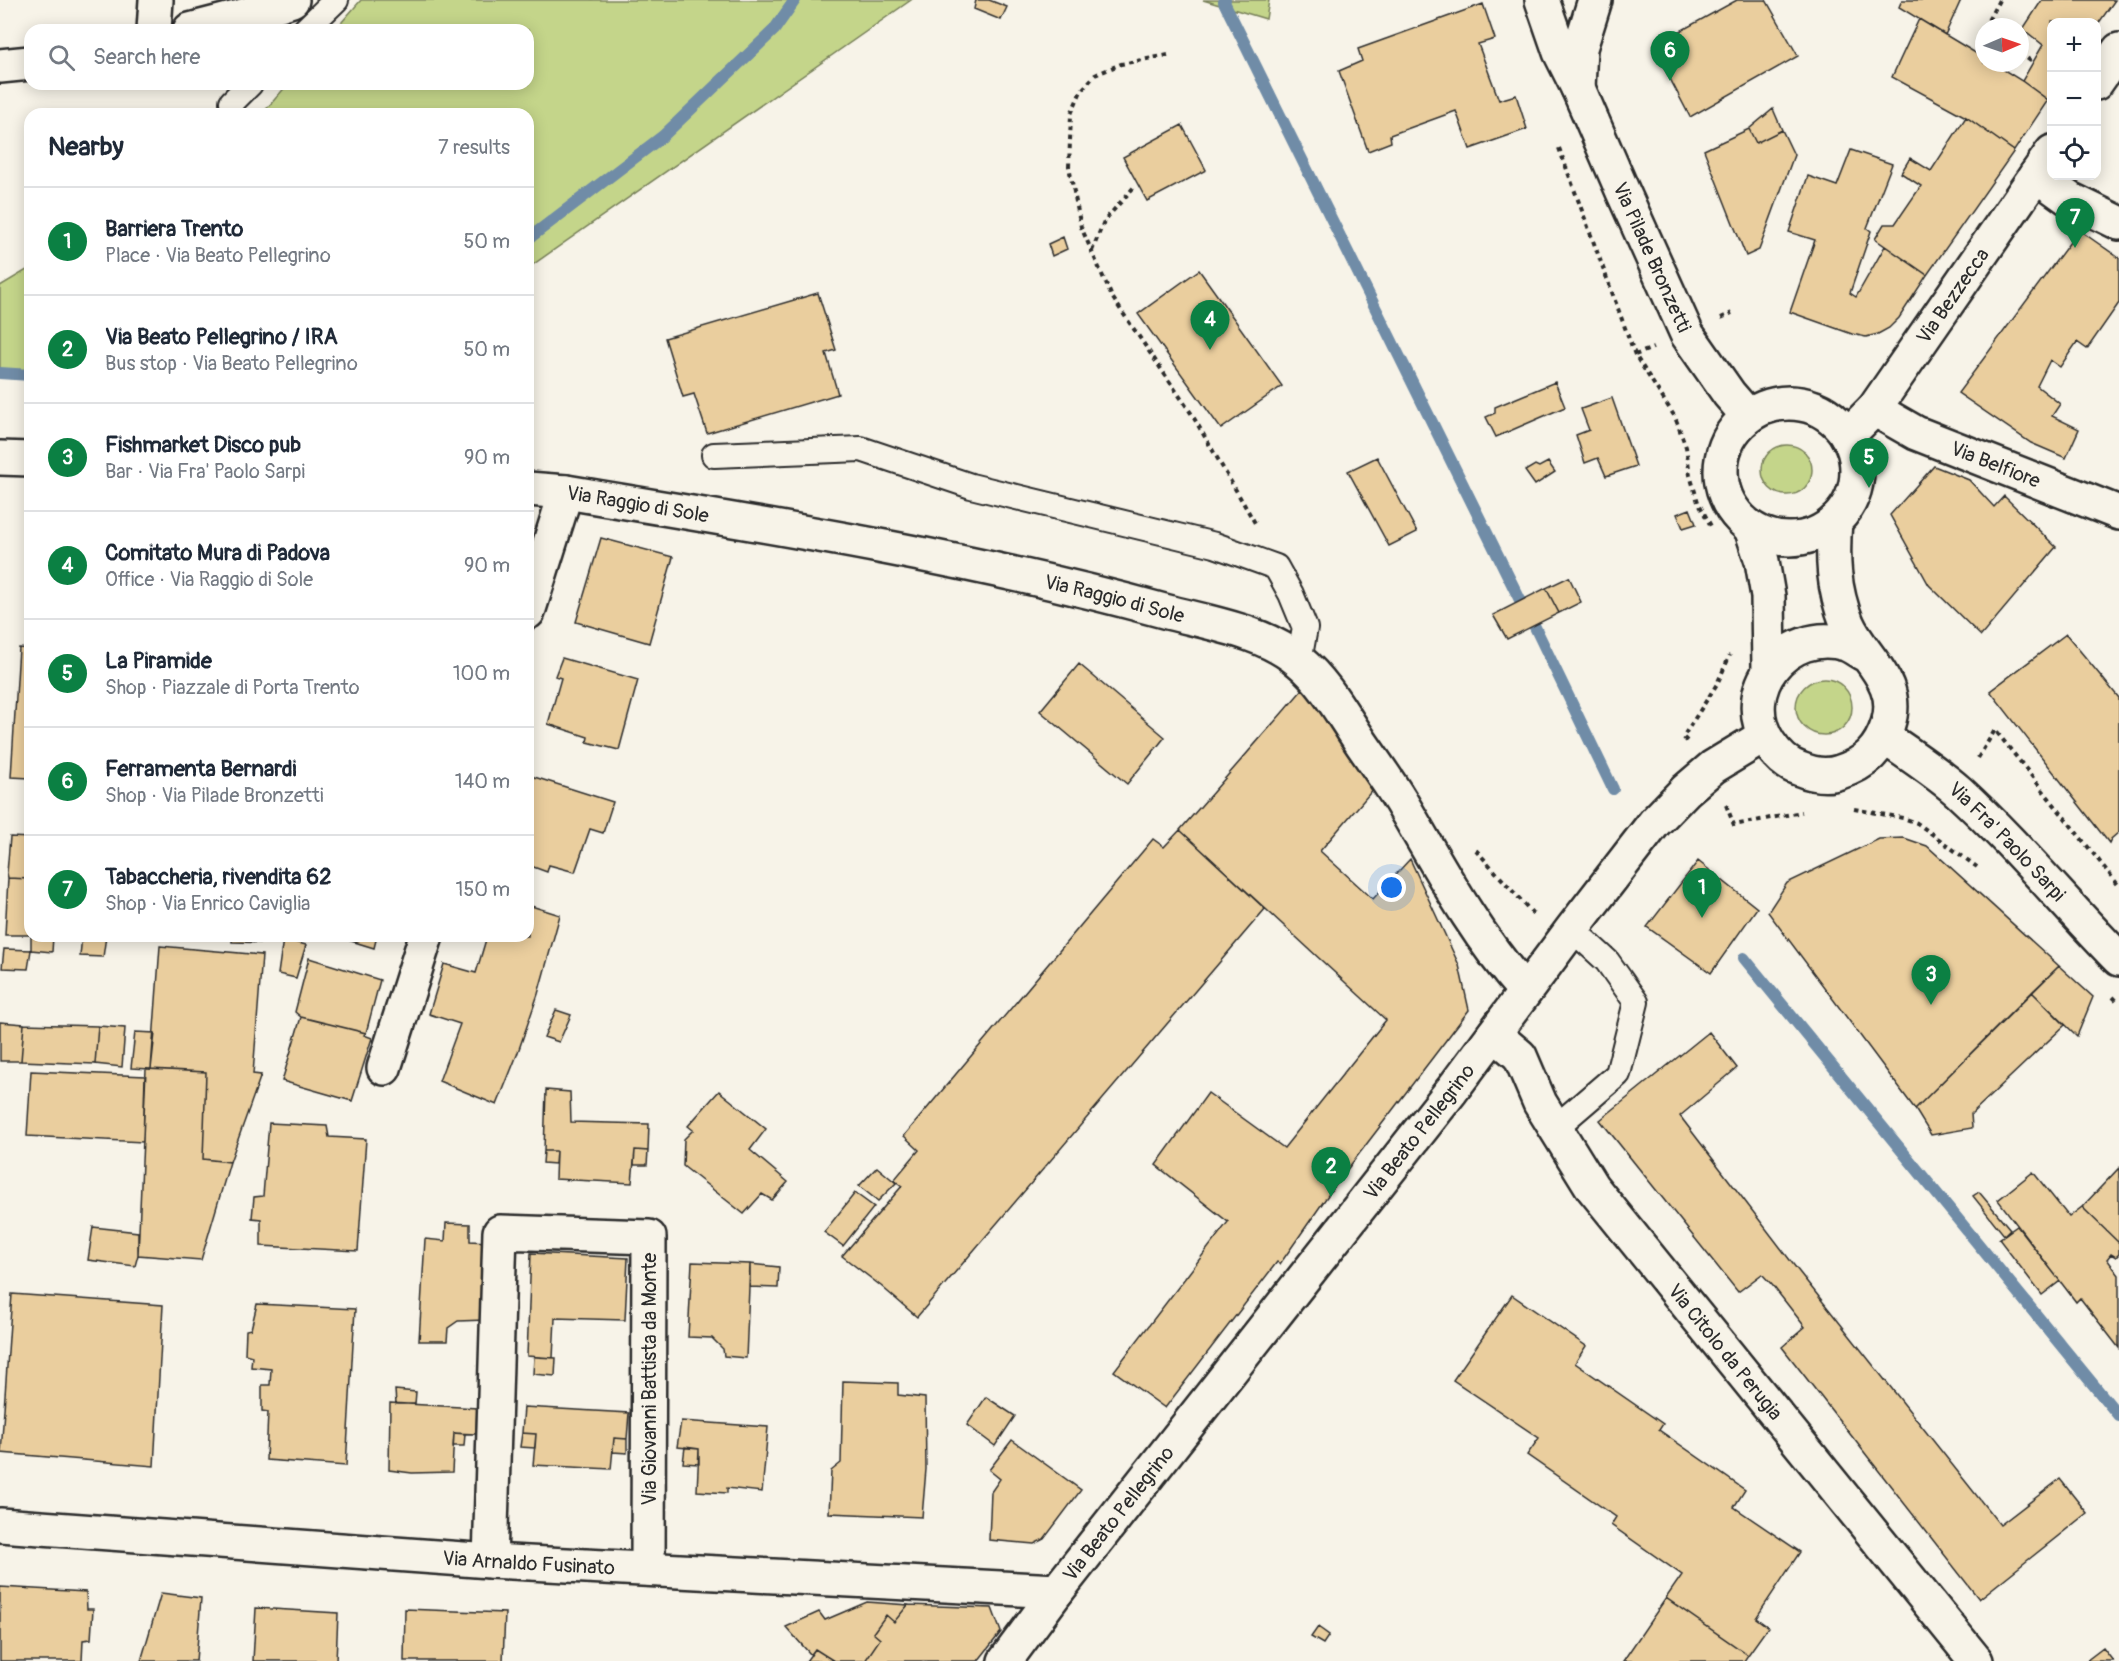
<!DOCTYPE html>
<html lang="en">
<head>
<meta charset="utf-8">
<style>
	:root { --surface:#fff; --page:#f6f6f7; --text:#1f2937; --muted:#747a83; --line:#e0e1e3; --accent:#0b8043 }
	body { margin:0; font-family:Pangolin,sans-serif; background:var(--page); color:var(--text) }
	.controls { position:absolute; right:18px; top:18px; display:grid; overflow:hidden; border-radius:12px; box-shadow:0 3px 15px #0003 }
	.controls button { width:54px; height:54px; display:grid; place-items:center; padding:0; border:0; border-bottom:2px solid var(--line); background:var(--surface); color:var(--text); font:30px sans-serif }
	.compass { position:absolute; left:1975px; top:18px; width:54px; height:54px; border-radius:50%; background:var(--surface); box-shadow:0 3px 15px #0003; rotate:88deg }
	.you { position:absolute; left:1392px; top:888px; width:21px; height:21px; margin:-15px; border:4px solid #fff; border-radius:50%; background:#1a73e8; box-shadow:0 0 0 9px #1a73e833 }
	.badge { display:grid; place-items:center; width:39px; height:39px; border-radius:50%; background:var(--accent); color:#fff; font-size:20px; font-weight:700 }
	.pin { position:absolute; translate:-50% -50px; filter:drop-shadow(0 2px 3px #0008) }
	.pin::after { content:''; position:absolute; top:32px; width:21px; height:18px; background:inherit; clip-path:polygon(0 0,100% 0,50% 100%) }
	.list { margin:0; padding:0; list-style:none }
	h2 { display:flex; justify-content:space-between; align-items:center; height:78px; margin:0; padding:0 24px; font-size:26px }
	h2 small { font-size:20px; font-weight:400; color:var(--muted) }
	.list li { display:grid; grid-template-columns:39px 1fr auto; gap:18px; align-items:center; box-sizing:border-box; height:108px; padding:0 24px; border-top:2px solid var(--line) }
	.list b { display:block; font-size:22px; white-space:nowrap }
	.list p { margin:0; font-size:20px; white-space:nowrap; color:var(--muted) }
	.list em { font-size:20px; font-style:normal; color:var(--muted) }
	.icon { flex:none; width:33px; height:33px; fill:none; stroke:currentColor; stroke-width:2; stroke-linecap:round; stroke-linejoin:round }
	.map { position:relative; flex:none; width:2119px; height:1661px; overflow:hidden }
	.search { position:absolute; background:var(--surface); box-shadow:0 3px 15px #0003; left:24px; top:24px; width:510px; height:66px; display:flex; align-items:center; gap:15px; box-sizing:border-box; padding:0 21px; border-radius:18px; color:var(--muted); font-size:22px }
	.panel { position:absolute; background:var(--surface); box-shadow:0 3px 15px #0003; left:24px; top:108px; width:510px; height:834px; border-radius:18px }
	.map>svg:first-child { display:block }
	.green { fill:#c4d58a; stroke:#78805a; stroke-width:1.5 }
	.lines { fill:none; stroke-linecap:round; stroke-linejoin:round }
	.stream { stroke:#6f8ca7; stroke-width:12 }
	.building { fill:#eace9e; stroke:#2b2b2b; stroke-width:1.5 }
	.lane-casing { stroke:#2b2b2b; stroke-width:28 }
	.street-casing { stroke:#2b2b2b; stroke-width:38 }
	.secondary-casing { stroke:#2b2b2b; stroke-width:38 }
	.path { stroke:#2b2b2b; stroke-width:4; stroke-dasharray:4.5 4.5; stroke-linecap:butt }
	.lane { stroke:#f7f3e8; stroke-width:24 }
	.street { stroke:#f7f3e8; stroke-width:33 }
	.secondary { stroke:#f7f3e8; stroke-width:33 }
	.labels { text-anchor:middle; stroke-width:5; stroke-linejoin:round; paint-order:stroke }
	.street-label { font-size:20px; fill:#2b2b2b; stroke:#f7f3e8 }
</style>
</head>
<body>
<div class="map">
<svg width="2119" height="1661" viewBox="0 0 2119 1661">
	<rect width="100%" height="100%" fill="#f7f3e8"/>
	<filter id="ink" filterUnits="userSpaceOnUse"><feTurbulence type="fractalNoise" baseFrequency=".0167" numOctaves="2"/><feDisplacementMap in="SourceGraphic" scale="12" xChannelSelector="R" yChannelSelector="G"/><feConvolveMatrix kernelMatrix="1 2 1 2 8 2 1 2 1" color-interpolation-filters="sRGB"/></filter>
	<g filter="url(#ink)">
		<path class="green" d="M361,0h550l-383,268v-154h-266l26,-30h240v-54h-193z
			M1203,0h66l-3,19z
			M30,268v111l-30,-1v-92z
			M1762 470a25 25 0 1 1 50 0a25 25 0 1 1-50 0Z
			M1796 707a28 28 0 1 1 56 0a28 28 0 1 1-56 0Z"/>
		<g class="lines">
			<path class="stream" d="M1225,0l-1,2 297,600
				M528,239l135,-103 111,-106 21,-30
				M0,373l30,2
				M1534,625l79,164
				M1744,958l375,458"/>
		</g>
		<path class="building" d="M976,0h13l18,7 -6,13 -27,-11z
			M1737,0h29l32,56 -108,61 -37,-71z
			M1902,0h59l-16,35 -46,-28z
			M2042,0h73l-19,27v-5h-44v72l-4,6 -26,-19 21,-36 -20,-16z
			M1483,4l12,35 -17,5 21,56 17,-5 11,34 -57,20 -14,-38 -66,24 1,7 -23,9 -29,-80 23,-10 -4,-12z
			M1919,19l65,39v5h9l29,18 26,19 -34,51 -48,-34 -74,-40z
			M1773,109l9,21 -26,13 -7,-14z
			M1966,117l48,34 -87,124 -52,-36 9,-15h11l26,-38 -20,-13 9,-15 21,13z
			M1182,125l24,45 -59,31 -24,-44z
			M1749,129l7,14 26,-13 12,25 -35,95 -13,6 -42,-106z
			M1851,150l41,14 -25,64 4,3 -21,62 6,4 29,-51 42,29 -28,43 -10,10 -11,6 -12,3 -14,-3 -62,-22 25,-72 -26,-8 19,-56 29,10z
			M2079,230l40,28v45l-32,46 -10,-7 -17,25 -10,-7 -13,26 23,18 -8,12 27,13 -13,29 -35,-15 -73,-50z
			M1063,237l4,12 -15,7 -4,-12z
			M1199,270l83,116 -61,43 -83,-115z
			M818,293l18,57 -10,3 12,41 -131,39 -13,-39 -11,3 -18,-59z
			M1555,382l10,25 -69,30 -10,-20 9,-4v-6z
			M1612,398l24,68 -30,10 -8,-18 -13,5 -9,-28 13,-5 -8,-21z
			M1377,457l40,75 -28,14 -41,-75z
			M1548,462l7,10 -20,13 -10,-14 10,-6 4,2z
			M1934,466l35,14 25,27 10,-11 52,51 -75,89 -52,-51 -39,-70z
			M1690,509l6,15 -13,4 -6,-14z
			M601,538l72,19 -24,86 -73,-21z
			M1569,577l12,25 -22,11 -13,-25z
			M1546,588l13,25 -52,26 -14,-24z
			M2066,634l53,64v134l-8,7 -2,4 -119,-152z
			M19,648l11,1v129l-19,-1z
			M562,658l76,22 -19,70 -32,-8 1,-5 -40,-13 13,-46 -6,-2z
			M1079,664l86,73 -38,47 -87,-73z
			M1303,689l38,37 35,60 -56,65 53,48 37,-40 49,106 10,45 -136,178 -53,76 -3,-2 -112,146 -51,-37 114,-149 -72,-57 52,-72 76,55 102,-128 -206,-190z
			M528,775l85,27 -10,31 -13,-4 -15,43 -26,-7 -2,7 -19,-7z
			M1180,830l85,79 -348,408 -36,-31 -39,-30 60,-70 -8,-6 25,-30 -15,-14 249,-297 11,8z
			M10,837l20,1v41l-22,-1 -1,-5z
			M1904,838l23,8 132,120 -144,143 -147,-197 19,-29 92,-44z
			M1698,861l59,47 -46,65 -64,-46z
			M8,878l22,1v56h-25z
			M528,905l32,10 -22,79 -21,61 -20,50 -58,-24 21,-57 -31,-10 15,-50 32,9 11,-37h41z
			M31,936h22l-1,16 -21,-2z
			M82,936h24l-3,21 -23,-1z
			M198,936h76v7l-42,-1v-3z
			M335,936h42l-3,12z
			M283,939l23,6 -10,33 -18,-4z
			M160,946l102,9 -9,119 8,1 -31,87 -27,-3 3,-87 -55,-3z
			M4,949l27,1 -3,19 -26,-1z
			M309,958l71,22 -14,53 -65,-16 -6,-5z
			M2059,966l34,31 -16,39 -45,-44z
			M2032,992l33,33 -94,89 1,14 -41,7 -16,-26z
			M556,1010l15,5 -12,27 -15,-5z
			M301,1017l65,16 -2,2 8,3 -20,63 -70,-20z
			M0,1022l24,2 -3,37h-21z
			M24,1024l74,2 -3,38 -74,-3z
			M98,1026l27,2 -3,39 -27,-3z
			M135,1032l20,1 -4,36 -20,-1z
			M1709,1032l28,36 -57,48 116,152 204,257 60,-46 27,34 -108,86 -197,-252 23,-20 -32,-41 -11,-12 -24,18 -138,-172z
			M146,1069l60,3 -3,87 27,3 -29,98 -63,-5z
			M31,1071l114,5 -2,66 -116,-6z
			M546,1090l24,2 1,30 78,2 -1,27 -13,-1 -3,33 -77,-4 1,-28h-12z
			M719,1091l47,38 -16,21 38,32 -16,18 -10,-6 -18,20 -61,-48 1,-27 9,-9 -5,-4z
			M269,1123l58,3 2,11 37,2 -8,112 -97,-5v-27l-9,-1 2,-21 9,-1z
			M635,1150l13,1 -1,14h-13z
			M544,1151h12l-1,13 -12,-1z
			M877,1167l19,16 -18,18 -19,-15z
			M2119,1168v75l-37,-36z
			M2033,1172l36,45 13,-10 37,36v11l-3,3 -5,-3 -4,5 12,16v73l-39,-50 -4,4 -78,-102z
			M1979,1192l31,37 -6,6 -31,-39z
			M855,1193l19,14 -31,39 -19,-14z
			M446,1223l24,1v17l17,1 -2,78 -27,1 -10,7 -1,13h-28l6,-102 20,2z
			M2017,1226l43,55 -18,14 -43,-56z
			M93,1227l45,5v23l-3,11 -47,-6z
			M531,1253l97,5 -3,62 -70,-2 -2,40 -26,-2z
			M692,1262l58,2 -4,94 -22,-2 -1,-7 -11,-11 -24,-1z
			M750,1264l29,3 -1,21 -28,-1z
			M12,1294l151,11 -9,161 -153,-13z
			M1512,1295l74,51 -11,17 88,61 -4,6 86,60 -11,17 66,45 -44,66 12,9 -20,28 -82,-57 16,-23 -71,-50 5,-8 -89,-62 12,-17 -86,-58z
			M257,1304l98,5 -9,157 -80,-6 2,-48 -6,-1v-26h8l1,-16 -20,-2 1,-11 -7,-2 1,-24 5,-1z
			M534,1357l22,1 -1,18 -22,-2z
			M843,1381l55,2v12l27,3 1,71 -4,48 -93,-4 2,-42 10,-8z
			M395,1390l21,2 -1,12h-19z
			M986,1397l29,19 -20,30 -28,-21z
			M390,1403l87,5 -1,26 -22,-1 -2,39 -40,1 -23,-3z
			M524,1407l105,6 -2,26 -13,-1 -3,31 -78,-4 3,-31 -14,-1z
			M681,1421l87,6 -6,65 -35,-4v5l-30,-2 2,-42 -22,-2z
			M454,1433l11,1 -1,12h-11z
			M522,1433l14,1 -1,14 -15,-1z
			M614,1438l13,1v14l-14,-1z
			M1012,1440l69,50 -37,49 -10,5 -45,-4 2,-48 9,-13 -11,-9z
			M685,1447l14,2v15l-16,-1z
			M0,1587l86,5 1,17h6l-2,30 -8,1 -1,21h-82z
			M161,1593l40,5 -5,63h-55z
			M1666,1598l82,57 -4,6h-121z
			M867,1602l41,3 -14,17 -8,-7 -13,18 7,6 -15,22h-31l-19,-12 -4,6 -25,-28 33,-15 6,8z
			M908,1605l84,3 9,24 -23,29h-113l15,-22 -7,-6 13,-18 8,7z
			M256,1608l82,5 -2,48h-83z
			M405,1609l100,4 -2,48h-99z
			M1318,1627l11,8 -6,9 -12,-7z
			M2103,1648l10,13h-27z
			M815,1649l19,12h-28z"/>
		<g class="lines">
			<g class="lane-casing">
				<path id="lane" d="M305,30l31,-30
					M232,102l18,-18
					M714,455l147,-6 110,37 244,59 61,22 15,27 14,34 -6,33
					M1555,1128l63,-54 18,-72 -29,-41 -35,-32"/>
			</g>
			<g class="street-casing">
				<g id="street">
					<path d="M154,30l2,-30"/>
					<path d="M2096,83l23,-33"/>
					<path d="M2036,175l32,23 51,25"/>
					<path id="s1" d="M1874,409l42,24 203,80"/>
					<path id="s2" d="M1847,436l27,-27 178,-257"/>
					<path d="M0,458l30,1"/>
					<path id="s3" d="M528,489l38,3c200,33 402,65 598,119 44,12 100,20 135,50 27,22 44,55 63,83 13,19 27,38 39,58 38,65 74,133 124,189"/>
					<path d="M528,612l38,-120"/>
					<path id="s4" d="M1494,1034l26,22 20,47 52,84 384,474"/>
					<path d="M384,1068l42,-132"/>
					<path id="s5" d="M0,1525l490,36 567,30"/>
					<path d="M490,1561l10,-329 149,5 -1,331"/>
				</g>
			</g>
			<g class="secondary-casing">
				<g id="secondary">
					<path id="s6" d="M1542,0l18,52 18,36 45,104 64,142 42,60 19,22"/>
					<path d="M190,30l50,-13 52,-17"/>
					<path d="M0,66l30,-3"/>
					<path d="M1578,88l2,-40 15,-48"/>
					<circle cx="1789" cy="471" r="68"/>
					<path d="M1835,521c-3,37 -2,67 12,102 15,35 55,58 41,101 -8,26 -23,40 -48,48 -14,5 -28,2 -40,-3 -13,-4 -23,-14 -31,-26 -34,-52 18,-117 77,-99 6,2 13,8 20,11"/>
					<path d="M1751,528l11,33 6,35 1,75"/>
					<path id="s7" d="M1884,737c25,17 51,34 74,54 57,52 107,113 161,168"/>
					<path id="s8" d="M1005,1661l52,-70 395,-501 120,-161 82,-106 32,-33 27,-23 51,-31"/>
				</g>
			</g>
			<path class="path" d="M1984,28l15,-28
				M2020,53l12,9
				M1168,55l-47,9 -26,11 -14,16 -10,23 -2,53 12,60 31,70 79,116 64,110
				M1559,148l76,207 40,62 11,30 4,28 8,27 14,26
				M1092,251l12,-30 30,-34
				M1721,318l11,-5
				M1635,355l18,-7
				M1687,741l-4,-4 34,-53 13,-29
				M1978,758l17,-28 124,156
				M1726,805l8,20 68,-13
				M1854,809l49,9 14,5 60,44
				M1476,850l59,66
				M2113,997l6,6"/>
			<use href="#lane" class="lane"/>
			<use href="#street" class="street"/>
			<use href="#secondary" class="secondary"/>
		</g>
	</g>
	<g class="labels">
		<g class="street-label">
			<text dy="7" stroke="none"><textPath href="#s6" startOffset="280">Via Pilade Bronzetti</textPath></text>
			<text dy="7" stroke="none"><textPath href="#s2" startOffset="176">Via Bezzecca</textPath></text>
			<text dy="7" stroke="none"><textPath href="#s1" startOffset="134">Via Belfiore</textPath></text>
			<text dy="7" stroke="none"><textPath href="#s3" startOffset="111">Via Raggio di Sole</textPath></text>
			<text dy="7" stroke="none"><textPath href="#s3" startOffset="597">Via Raggio di Sole</textPath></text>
			<text dy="7" stroke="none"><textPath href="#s7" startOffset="162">Via Fra' Paolo Sarpi</textPath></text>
			<text dy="7" stroke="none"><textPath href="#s8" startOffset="672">Via Beato Pellegrino</textPath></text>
			<text dy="7" stroke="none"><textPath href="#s4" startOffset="396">Via Citolo da Perugia</textPath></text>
			<text transform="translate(649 1379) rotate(-90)" y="7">Via Giovanni Battista da Monte</text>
			<text dy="7" stroke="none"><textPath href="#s8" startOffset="186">Via Beato Pellegrino</textPath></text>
			<text dy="7" stroke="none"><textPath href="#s5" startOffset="530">Via Arnaldo Fusinato</textPath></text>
		</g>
	</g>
</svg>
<div class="controls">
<button>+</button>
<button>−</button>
<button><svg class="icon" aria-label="locate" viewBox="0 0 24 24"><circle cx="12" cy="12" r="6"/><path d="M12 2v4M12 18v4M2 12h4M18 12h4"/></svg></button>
</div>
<svg class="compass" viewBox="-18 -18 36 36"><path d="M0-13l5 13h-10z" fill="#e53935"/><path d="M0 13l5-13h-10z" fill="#747a83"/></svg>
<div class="you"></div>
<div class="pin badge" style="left:1702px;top:918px">1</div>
<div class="pin badge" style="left:1331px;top:1197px">2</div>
<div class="pin badge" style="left:1931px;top:1005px">3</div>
<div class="pin badge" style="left:1210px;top:350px">4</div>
<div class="pin badge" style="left:1869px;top:488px">5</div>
<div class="pin badge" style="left:1670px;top:81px">6</div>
<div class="pin badge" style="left:2075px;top:248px">7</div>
<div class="search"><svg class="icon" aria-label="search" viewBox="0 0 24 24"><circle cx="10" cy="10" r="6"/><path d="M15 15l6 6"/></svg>Search here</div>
<section class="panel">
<h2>Nearby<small>7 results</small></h2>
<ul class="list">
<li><span class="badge">1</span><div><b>Barriera Trento</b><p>Place · Via Beato Pellegrino</p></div><em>50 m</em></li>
<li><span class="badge">2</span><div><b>Via Beato Pellegrino / IRA</b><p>Bus stop · Via Beato Pellegrino</p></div><em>50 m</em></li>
<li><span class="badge">3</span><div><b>Fishmarket Disco pub</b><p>Bar · Via Fra' Paolo Sarpi</p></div><em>90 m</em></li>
<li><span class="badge">4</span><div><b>Comitato Mura di Padova</b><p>Office · Via Raggio di Sole</p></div><em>90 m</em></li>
<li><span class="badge">5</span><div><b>La Piramide</b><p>Shop · Piazzale di Porta Trento</p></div><em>100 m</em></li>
<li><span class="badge">6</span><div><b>Ferramenta Bernardi</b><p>Shop · Via Pilade Bronzetti</p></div><em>140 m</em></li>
<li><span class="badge">7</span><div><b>Tabaccheria, rivendita 62</b><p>Shop · Via Enrico Caviglia</p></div><em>150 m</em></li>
</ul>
</section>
</div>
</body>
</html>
